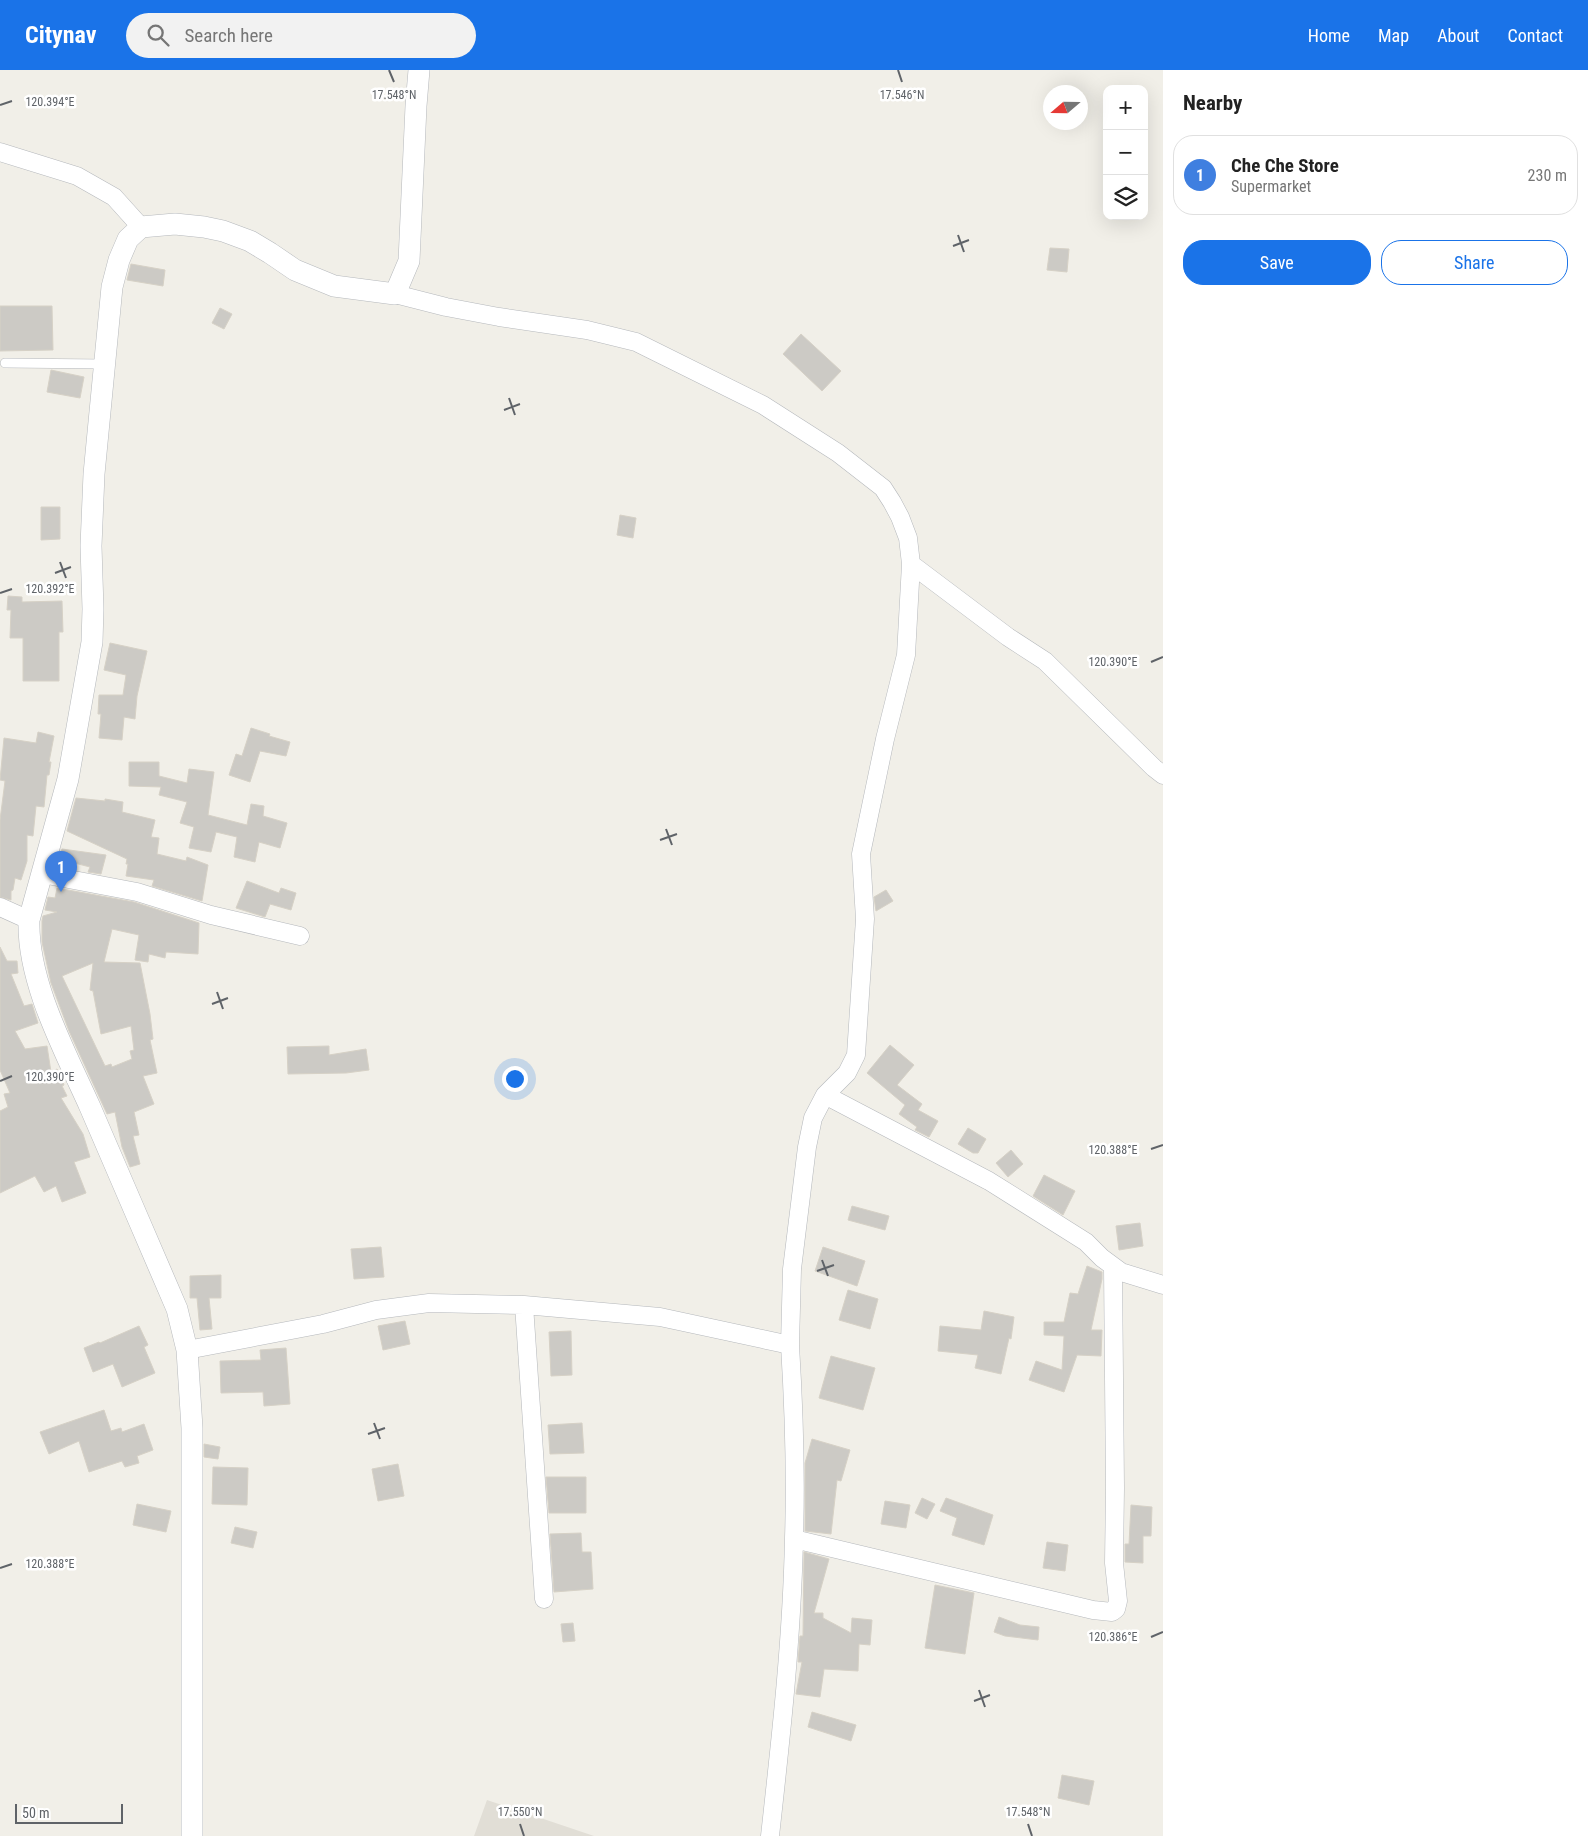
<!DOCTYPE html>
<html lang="en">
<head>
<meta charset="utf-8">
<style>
	:root { --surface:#fff; --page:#f2f2f2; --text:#222; --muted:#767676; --line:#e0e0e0; --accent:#1a73e8 }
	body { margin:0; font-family:"Roboto Condensed",sans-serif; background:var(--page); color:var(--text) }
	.controls { position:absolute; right:15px; top:15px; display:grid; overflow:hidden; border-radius:10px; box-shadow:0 5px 20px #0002 }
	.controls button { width:45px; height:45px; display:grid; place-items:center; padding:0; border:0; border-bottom:1px solid var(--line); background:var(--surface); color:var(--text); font:25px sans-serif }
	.compass { position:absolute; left:1043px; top:15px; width:45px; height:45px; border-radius:50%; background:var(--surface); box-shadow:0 5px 20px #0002; rotate:250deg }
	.scale { position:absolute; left:15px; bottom:12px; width:108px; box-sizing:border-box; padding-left:5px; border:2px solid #5f6368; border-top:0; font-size:14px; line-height:18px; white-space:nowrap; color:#5f6368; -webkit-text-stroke:4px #fff; paint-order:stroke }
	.you { position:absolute; left:514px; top:1008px; width:18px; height:18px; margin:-12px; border:4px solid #fff; border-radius:50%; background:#1a73e8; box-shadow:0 0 0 8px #1a73e833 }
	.badge { display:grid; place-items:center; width:32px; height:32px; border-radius:50%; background:var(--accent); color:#fff; font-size:16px; font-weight:700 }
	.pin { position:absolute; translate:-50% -41px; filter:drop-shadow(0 1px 2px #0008) }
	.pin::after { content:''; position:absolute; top:26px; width:18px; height:15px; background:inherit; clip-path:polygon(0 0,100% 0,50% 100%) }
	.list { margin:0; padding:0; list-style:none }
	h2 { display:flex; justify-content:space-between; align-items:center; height:65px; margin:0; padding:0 20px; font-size:21px }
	h2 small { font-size:16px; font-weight:400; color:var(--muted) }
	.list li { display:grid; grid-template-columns:32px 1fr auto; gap:15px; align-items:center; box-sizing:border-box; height:80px; margin:0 10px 10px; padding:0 10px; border:1px solid var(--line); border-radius:20px }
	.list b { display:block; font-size:19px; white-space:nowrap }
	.list p { margin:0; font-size:16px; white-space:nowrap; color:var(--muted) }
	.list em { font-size:16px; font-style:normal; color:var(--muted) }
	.actions { display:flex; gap:10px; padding:15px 20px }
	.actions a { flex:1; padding:11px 0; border:1px solid var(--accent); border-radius:20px; text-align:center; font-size:18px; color:var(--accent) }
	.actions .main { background:var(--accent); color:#fff }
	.icon { flex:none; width:28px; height:28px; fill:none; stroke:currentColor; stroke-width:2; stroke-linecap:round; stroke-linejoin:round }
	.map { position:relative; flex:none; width:1163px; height:1766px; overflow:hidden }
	header { display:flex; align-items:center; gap:30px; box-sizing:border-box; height:70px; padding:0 25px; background:var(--accent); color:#fff }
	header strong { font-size:24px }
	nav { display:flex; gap:28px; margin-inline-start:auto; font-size:18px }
	.search { width:350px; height:45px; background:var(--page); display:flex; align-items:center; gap:12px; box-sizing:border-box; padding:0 18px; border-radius:28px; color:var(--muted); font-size:19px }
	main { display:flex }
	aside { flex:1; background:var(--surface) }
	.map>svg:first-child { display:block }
	.education { fill:#e1ded6 }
	.building { fill:#cccac5; stroke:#d6d1c6; fill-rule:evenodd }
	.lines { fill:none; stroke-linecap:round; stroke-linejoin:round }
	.service-casing { stroke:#b5b8bc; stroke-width:10 }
	.minor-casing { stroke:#b5b8bc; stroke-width:19 }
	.tertiary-casing { stroke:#b5b8bc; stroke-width:22 }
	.service { stroke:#fff; stroke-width:9 }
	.minor { stroke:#fff; stroke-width:18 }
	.tertiary { stroke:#fff; stroke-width:21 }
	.ticks { fill:none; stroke:#5f6368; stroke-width:2 }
	.ticks-label { font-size:12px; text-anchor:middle; fill:#5f6368; stroke:#fff; stroke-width:5; stroke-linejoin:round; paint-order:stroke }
</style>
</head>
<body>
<header>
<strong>Citynav</strong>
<div class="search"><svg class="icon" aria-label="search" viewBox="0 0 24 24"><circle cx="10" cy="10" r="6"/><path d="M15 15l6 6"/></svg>Search here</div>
<nav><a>Home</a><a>Map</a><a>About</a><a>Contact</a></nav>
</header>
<main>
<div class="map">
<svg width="1163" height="1766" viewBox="0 0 1163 1766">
	<rect width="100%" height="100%" fill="#f1efe8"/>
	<path class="education" d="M487,1730l107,36h-120z"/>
	<path class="building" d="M1050,178l19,1 -2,23 -20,-2z
		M131,194l34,6 -2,16 -36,-6z
		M0,236h52l1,44 -53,1z
		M220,238l12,6 -8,15 -12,-6z
		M801,264l40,37 -19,20 -39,-37z
		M51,300l33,7 -4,21 -33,-6z
		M41,437h19v32l-19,1z
		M620,445l16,3 -3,20 -16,-3z
		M8,526l14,1v5l40,-1 1,31h-4v49h-36v-43h-13l1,-28h-4z
		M110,573l37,8 -10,45 -2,23 -11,-2 -2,23 -23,-2 2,-24h-3l1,-19h24l3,-20 -22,-5z
		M251,658l19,6 -1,2 21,6 -4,14 -26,-5 -10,31 -21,-7 7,-21 6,2z
		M38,662l16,4 -5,26h2l-2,13h-2l-3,32 -8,-1 -3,30 -6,-1v26l-6,19 -6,-2 -2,12 -2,1v9l-11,-3v-77l5,-39 -5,-1 4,-42 32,5z
		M129,692h30v14l28,7 2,-14 25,3 -6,43 39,10 4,-21 13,2 -1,10 24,7 -7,25 -21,-6 -4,20 -21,-5 3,-20 -21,-5 -5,20 -22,-4 5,-21 -14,-4 7,-21 -28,-7 2,-8 -32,-1z
		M76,728l29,3v-2l18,3 -1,10 33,8 -4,17 8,1 -2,16 29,7 1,-4 21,8 -6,36 -50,-15 2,-6 -28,-4 2,-12h-2l1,-5 -60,-28z
		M62,779l44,6 -5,19 -13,-2 2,-5 -31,-8z
		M247,811l32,12 2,-5 15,5 -5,17 -21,-6 -5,13 -29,-9z
		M57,818l77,14 65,21 -1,31 -32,-2 -1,6 -16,-4 -1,8 -13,-2 4,-25 -27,-6 -8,33 36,1 10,51 3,25 -3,1 7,33 -14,3 11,28 -20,8 5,23 -6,1 7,28 -10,3 -8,-20 -7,-35 -8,2 -38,-83 -18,-48 -9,-41v-21l1,-5 14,-4 -12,-2 3,-13 7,1zM93,893l-3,27 3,1 8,43 30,-8 3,24 -4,1 2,8 -20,8 -1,-3 -6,2 -43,-90z
		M886,820l7,11 -17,10 -2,-14z
		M0,877l7,14h10l1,12 -7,1 13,32 8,-2 6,19 -23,8 10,18 22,-3 4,26 6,-3 7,16 -2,1 5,10 -6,2 22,36 7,23 -16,5 12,31 -24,9 -6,-16 -12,6 -9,-16 -35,17v-82l8,-4 -4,-13 6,-1 -10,-23z
		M890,975l24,20 -17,20 25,19 -4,6 20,11 -9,16 -14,-7 2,-3 -18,-13 6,-9 -38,-32z
		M329,976v9l37,-6 3,21 -23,3 -58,1 -1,-27z
		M968,1058l18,11 -8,14h-5l-15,-9z
		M1011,1080l12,14 -15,13 -12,-14z
		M1044,1105l31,16 -12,24 -30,-19z
		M852,1136l37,10 -4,14 -37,-10z
		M1140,1153l3,23 -24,4 -3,-24z
		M381,1177l3,30 -30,2 -3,-30z
		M823,1177l42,14 -8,25 -42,-15z
		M1087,1196l15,6v7l-11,51h11l-1,26 -24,-1 -13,37 -35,-12 7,-19 26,9 2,-34 -20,-1v-13h20l6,-29 8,1z
		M221,1205v23h-12l3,31 -12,1 -3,-32h-7v-22z
		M848,1220l30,9 -8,30 -31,-9z
		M984,1241l30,6 -3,22 -2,-1 -8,36 -26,-6 3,-13 -40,-4 2,-25 41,4z
		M405,1251l5,23 -27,6 -5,-24z
		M139,1256l9,19 -4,2 11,26 -33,14 -9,-23 -20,8 -9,-24 15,-6 1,1z
		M571,1261l1,44 -21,1 -2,-44z
		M286,1278l4,56 -26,2 -1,-14 -42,1 -1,-32 41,-1 -1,-10z
		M831,1286l44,12 -12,42 -44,-12z
		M104,1340l7,21 10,-3 1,4 22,-8 9,26 -16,6 2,7 -14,4 -3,-6 -33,11 -10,-31 -30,13 -9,-22z
		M582,1353l2,30 -34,1 -2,-29z
		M812,1369l38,11 -9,31 -4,-1 -6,54 -26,-3v-68z
		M204,1374l16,3 -2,12 -14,-2z
		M398,1394l6,32 -26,5 -6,-32z
		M213,1397l35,1 -1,37 -35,-1z
		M546,1407h40v36h-37z
		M922,1428l13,6 -8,15 -12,-6z
		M946,1428l47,17 -9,30 -32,-10 5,-17 -17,-7z
		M885,1431l25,4 -4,23 -25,-4z
		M137,1434l34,7 -5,21 -33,-7z
		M1131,1435l21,2 -1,29h-8v27l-18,-1v-18h4z
		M235,1457l22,5 -4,16 -22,-5z
		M581,1463l1,19h9l2,37 -39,3 -4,-58z
		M1047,1472l21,3 -3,26 -22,-3z
		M804,1482l25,7 -15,54h9v5l28,15 1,-15 20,2 -2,25 -11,-1 -1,27 -34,-2 -4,28 -24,-3 6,-32h-4l2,-26h3z
		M935,1515l39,8 -9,61 -40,-6z
		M999,1547l21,8 19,2 -1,13 -33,-4 -11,-4z
		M573,1553l2,18 -12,1 -2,-18z
		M812,1642l44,13 -5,16 -43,-14z
		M1062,1705l32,6 -5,24 -31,-7z"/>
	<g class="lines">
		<g class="service-casing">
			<path id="service" d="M5,293l99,1"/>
		</g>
		<g class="minor-casing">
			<path id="minor" d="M0,82l77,24 37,21 27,30
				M395,224l51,13 53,10 88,13 49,12 127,63 75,48 45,35 9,14 8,15 8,21 3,26 -5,91 -21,84 -24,115 4,65 -9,136 -9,18 -22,22 -12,23 -6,29 -15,122 -2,76
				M911,494l97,73 37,24 109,107 9,7
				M42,804l95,18 74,23 89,21
				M0,837l29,13
				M825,1025l164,86 97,61 16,16 19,14 42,13
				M524,1235l20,294
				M187,1280l136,-26 53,-14 53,-7 95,2 136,12 130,28c4,65 6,129 4,193 -2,100 -13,199 -24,298
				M794,1469l299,71 19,2 4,-3 2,-8 -4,-38 1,-75 -2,-221"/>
		</g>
		<g class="tertiary-casing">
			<path id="tertiary" d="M192,1766v-408l-5,-78 -10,-41c-29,-67 -58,-135 -87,-202 -25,-56 -63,-125 -61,-187l39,-141 24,-137 1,-33 -2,-63 3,-72 18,-187 7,-27 9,-21 13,-12 34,-3 29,3 19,4 27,10 20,12 25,17 39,16 61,8 14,-33 7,-155 3,-36"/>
		</g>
		<use href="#service" class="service"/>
		<use href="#minor" class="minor"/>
		<use href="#tertiary" class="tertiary"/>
	</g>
	<path class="ticks" d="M389,0l5,12M898,0l4,12M0,35l12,-4M958,165l6,17M953,176l16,-6M509,328l6,17M504,340l16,-6M60,492l6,16M55,503l16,-6M0,523l12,-4M1151,592l12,-5M666,759l6,16M660,770l17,-6M217,922l6,17M212,934l16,-6M0,1011l12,-5M1151,1079l12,-4M822,1190l6,16M817,1201l17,-6M374,1353l6,16M368,1364l17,-6M0,1498l12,-4M1151,1567l12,-5M979,1620l6,17M974,1631l16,-6M520,1754l4,12M1028,1754l4,12"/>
	<g class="ticks-label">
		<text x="394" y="29">17.548°N</text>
		<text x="902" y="29">17.546°N</text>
		<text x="50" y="36">120.394°E</text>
		<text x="50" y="523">120.392°E</text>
		<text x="1113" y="596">120.390°E</text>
		<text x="50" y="1011">120.390°E</text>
		<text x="1113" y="1084">120.388°E</text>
		<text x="50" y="1498">120.388°E</text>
		<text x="1113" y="1571">120.386°E</text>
		<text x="520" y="1746">17.550°N</text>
		<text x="1028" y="1746">17.548°N</text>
	</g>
</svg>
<div class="controls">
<button>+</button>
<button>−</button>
<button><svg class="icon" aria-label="layers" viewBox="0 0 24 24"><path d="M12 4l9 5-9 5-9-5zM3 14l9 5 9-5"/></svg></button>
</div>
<svg class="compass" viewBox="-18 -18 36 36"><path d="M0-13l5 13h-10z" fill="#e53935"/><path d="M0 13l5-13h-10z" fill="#767676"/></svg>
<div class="scale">50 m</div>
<div class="you"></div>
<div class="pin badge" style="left:61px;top:822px;background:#3f7fe0">1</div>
</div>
<aside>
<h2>Nearby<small></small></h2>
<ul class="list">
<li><span class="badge" style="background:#3f7fe0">1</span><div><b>Che Che Store</b><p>Supermarket</p></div><em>230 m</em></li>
</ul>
<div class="actions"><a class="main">Save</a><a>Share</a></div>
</aside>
</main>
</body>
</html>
